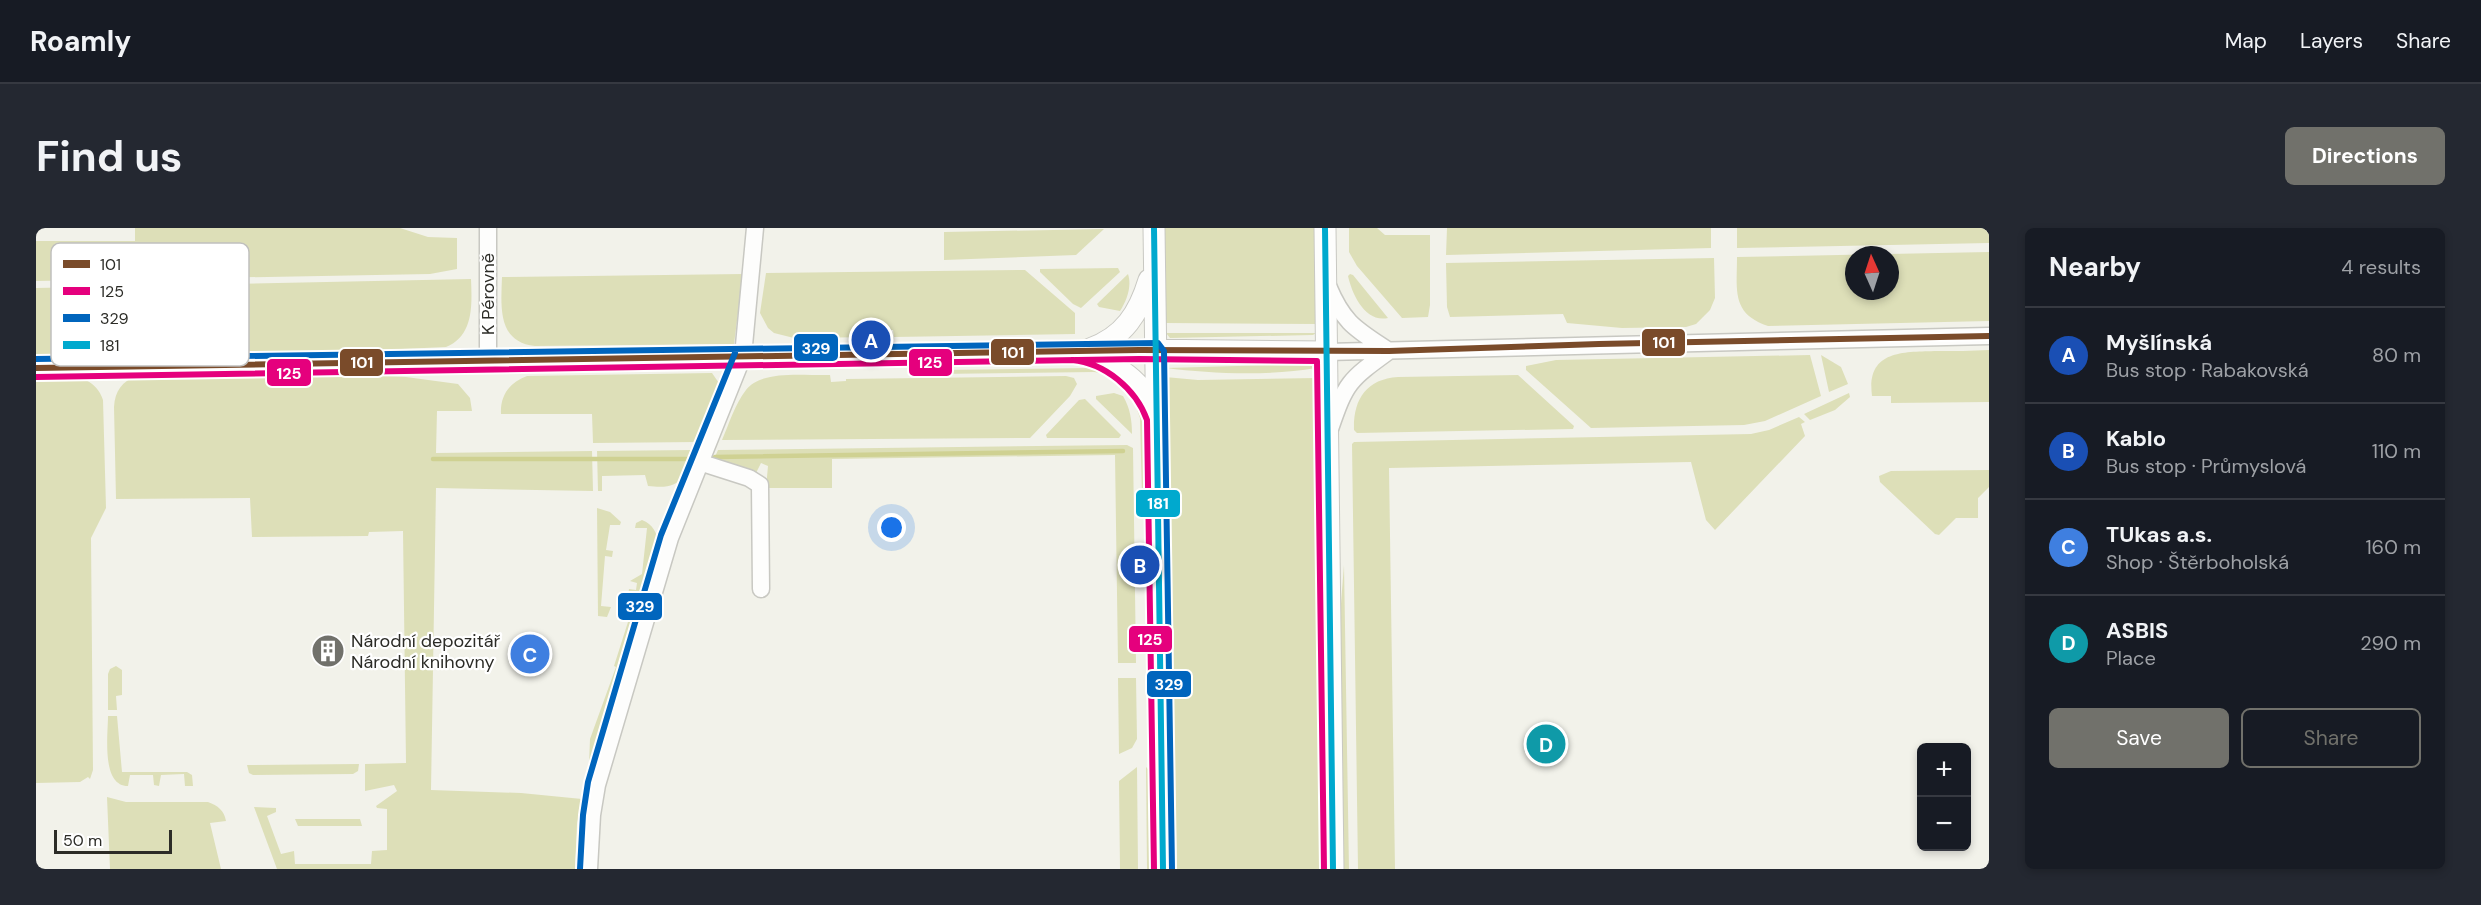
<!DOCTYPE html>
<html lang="en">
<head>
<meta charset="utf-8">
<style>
	:root { --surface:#171b24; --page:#242831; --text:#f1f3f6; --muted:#9ea1a6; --line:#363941; --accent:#71716b }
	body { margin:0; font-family:"DM Sans",sans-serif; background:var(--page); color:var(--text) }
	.controls { position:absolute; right:18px; bottom:18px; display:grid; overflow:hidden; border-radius:9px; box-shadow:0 3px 9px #0003 }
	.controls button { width:54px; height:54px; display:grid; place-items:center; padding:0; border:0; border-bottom:2px solid var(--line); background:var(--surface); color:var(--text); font:30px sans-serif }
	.compass { position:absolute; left:1809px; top:18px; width:54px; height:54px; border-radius:50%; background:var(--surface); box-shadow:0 3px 9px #0003; rotate:357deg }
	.scale { position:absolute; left:18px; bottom:15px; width:118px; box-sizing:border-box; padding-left:6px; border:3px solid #2c2c27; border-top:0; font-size:16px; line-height:21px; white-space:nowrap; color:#2c2c27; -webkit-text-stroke:4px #fff; paint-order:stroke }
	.you { position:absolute; left:856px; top:300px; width:21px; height:21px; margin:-15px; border:4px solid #fff; border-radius:50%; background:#1a73e8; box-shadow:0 0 0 9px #1a73e833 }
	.badge { display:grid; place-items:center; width:39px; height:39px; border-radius:50%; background:var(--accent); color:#fff; font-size:20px; font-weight:700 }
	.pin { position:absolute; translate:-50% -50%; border:3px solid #fff; box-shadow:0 2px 6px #0006 }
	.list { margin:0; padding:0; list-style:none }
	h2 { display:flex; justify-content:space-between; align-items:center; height:78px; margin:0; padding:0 24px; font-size:26px }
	h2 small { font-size:20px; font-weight:400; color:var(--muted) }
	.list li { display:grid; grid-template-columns:39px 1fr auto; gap:18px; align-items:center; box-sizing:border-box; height:96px; padding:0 24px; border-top:2px solid var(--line) }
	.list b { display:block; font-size:22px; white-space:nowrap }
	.list p { margin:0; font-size:20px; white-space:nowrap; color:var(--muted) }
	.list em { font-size:20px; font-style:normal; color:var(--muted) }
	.actions { display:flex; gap:12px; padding:18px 24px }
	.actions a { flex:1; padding:14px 0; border:2px solid var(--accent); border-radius:9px; text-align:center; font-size:21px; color:var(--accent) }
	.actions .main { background:var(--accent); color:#fff }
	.map { position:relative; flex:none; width:1953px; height:641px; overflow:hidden; border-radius:9px }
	header { display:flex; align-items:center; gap:36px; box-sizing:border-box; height:84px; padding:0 30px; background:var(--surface); border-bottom:2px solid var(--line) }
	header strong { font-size:28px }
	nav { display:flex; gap:33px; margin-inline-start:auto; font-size:21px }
	.intro { display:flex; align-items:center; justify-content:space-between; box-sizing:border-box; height:144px; padding:0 36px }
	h1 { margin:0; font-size:42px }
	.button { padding:15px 27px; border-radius:9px; background:var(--accent); color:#fff; font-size:21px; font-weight:700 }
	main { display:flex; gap:36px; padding:0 36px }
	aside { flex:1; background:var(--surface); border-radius:9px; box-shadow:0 3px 9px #0003 }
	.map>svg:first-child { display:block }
	.green { fill:#dddfb8; fill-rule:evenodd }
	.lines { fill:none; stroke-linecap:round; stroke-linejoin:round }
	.stream { stroke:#cfd192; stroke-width:4.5 }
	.minor-casing { stroke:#c8c8c2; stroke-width:19 }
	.major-casing { stroke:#c8c8c2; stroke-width:23 }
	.minor { stroke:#fdfdfc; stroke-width:16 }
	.major { stroke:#fdfdfc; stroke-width:21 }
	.bus-1-casing { stroke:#fff; stroke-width:10 }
	.bus-2-casing { stroke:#fff; stroke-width:10 }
	.bus-3-casing { stroke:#fff; stroke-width:10 }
	.bus-4-casing { stroke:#fff; stroke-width:10 }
	.bus-1 { stroke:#7a4b2a; stroke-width:6 }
	.bus-2 { stroke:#e5007d; stroke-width:6 }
	.bus-3 { stroke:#0065bd; stroke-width:6 }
	.bus-4 { stroke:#00a9ce; stroke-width:6 }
	.labels { text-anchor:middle; stroke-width:4.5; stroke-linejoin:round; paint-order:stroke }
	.street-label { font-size:18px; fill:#2c2c27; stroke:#fff }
	.poi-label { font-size:18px; fill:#2c2c27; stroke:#fff; text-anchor:start }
	.key { fill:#fff; stroke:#c0c0be; stroke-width:1.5 }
	.key-label { font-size:16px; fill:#2c2c27 }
	.line-badge { stroke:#fff; stroke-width:2 }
	.badge-label { font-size:16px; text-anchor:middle; font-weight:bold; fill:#fff }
</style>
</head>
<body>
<header>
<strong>Roamly</strong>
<nav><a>Map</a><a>Layers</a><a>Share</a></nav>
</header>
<div class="intro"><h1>Find us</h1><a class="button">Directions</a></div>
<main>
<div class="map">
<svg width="1953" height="641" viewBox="0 0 1953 641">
	<rect width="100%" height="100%" fill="#f2f2ea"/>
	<path class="green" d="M99,0h265l28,9 29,1v31l-27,5 -394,7v-40h99z
		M1128,0h152v96l-151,-1z
		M1313,0h28l8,7h45v70l-2,12 -26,1 -45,-52 -8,-14z
		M1411,0h264v20l-265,7z
		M1701,0h252v15l-252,5z
		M1068,1l-28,26 -132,5v-28z
		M1953,24v69l-221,5c-37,-12 -31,-36 -31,-69zM1818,27h36v36h-36z
		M1678,30l1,40 -5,12 -14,14 -10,3 -64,1 -55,-5 -4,-9 -113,3 -3,-10 -1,-44z
		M1082,40l2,4 -39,36 -8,-4 -33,-32v-3z
		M989,42l50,43v21l-181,3 -1,-7h-14l-1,7 -84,1 -20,-5 -6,-5 -8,-15 6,-40z
		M707,46l-9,70 -199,2c-38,-4 -34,-40 -33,-69z
		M1092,46c4,12 -1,26 -8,37l-21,-4 -2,-3z
		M1314,46l3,1 35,43c-23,5 -36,-24 -40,-42z
		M435,51c1,25 3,57 -25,68l-133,6 -277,3v-68z
		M1130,105h150l-3,2 -143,3z
		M1953,122v52l-98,1v-7h-19c-6,-46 31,-44 65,-45 17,0 35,0 52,-1z
		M1774,127l11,41 -56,25 -21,4 -153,3 -65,-58v-4l30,-6z
		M1785,127l20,12 7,17 -19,8z
		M1274,136l6,4c-46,8 -103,6 -150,0z
		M1052,140h8l11,6 -13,-2 -157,2 4,-4z
		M276,145l94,4 52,7 12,14 2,13h-35l-1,42 156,-2 1,40 -157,-3 -5,302 90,3 61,6 -5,25 -2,45h-298l-23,-62 22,1v4l-9,4 14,38 13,-3 1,13h76l1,-13 15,-1v-41l-10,-1 -1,-2 21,-15 -3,-6 -29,6v-27l41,-1 -3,-232 -34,1 -1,4 -116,1 -2,-39 -134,1 -2,-92c1,-16 8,-26 23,-31z
		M676,145l9,13 -23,56 -105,1 -1,-29h-91c-1,-19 9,-32 26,-38z
		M794,147l1,7 15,-1v-2l220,-3 8,2 3,6 -7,12 -40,42 -308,2c7,-16 13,-36 24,-50 16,-21 60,-14 84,-15z
		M1482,147l56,51 -1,3 -216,4 -3,-3c-1,-30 12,-51 44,-53z
		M0,149c25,0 57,-7 67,23l3,108 -15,30 2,232 -3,9 -2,-2 -8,5 -44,1z
		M1129,149l33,3 119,-2 3,491h-143z
		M1096,159l15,30v33l-5,46 -2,-78 -10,-28z
		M1078,165l9,3c7,12 9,24 9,38l-36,-35v-3z
		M1813,165l1,4 -15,13 -25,10 -6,-6z
		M1049,171l36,36 -2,3h-72l-1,-3 33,-35z
		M1763,189l6,5 -4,2 4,12 -90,94 -9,-10 -15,-58 -302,6 6,401h-37l-6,-425 2,-2 397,-8 18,-4z
		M1091,217l6,3 3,215h-18l-3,-208 -283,4v29h-66l2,-22 -7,-3 -5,10 -42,-14 4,-9z
		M658,222c-11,29 -12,40 -46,36l-3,-11 -43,1v15h-4l-1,-40z
		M1953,242v17l-11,11v20h-22l-17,17 -4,-1 -55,-52 -1,-6 12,-5z
		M561,280l13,4 11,10 -1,3h-10l-4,25 7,1 -1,6 -7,-1 -4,50 10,1 -4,10 -9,-1z
		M606,292c11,4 15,13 17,24l-66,221h-4l1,-26 26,-72 -2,-1 20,-63 -7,-2 2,-12 7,1 1,-7 -7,-2 12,-7 5,-46h-12l1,-5z
		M1308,337l5,304h-7l-3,-240z
		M80,438l6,4v25l-6,1 1,14h-9v-36l2,-5z
		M1082,450h18l1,61 -5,9 -13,6z
		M72,488h9l5,56h65l5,3 1,11h-8l-1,-12 -23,1 -2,11 -5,-1 -1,-10h-23l-2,11c-27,0 -20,-51 -20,-70z
		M323,536l-1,7 -5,3 -100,1 -4,-2 -2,-8z
		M1101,539l1,102h-18l-1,-88z
		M1110,539l6,6 2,96h-7z
		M71,569l19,5h82c10,4 16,8 18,19l-16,2 11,46h-111z
		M259,591h65l2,7h-64z"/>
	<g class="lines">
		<path class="stream" d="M679,229l408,-6
			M397,231h258"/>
		<g class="minor-casing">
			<path id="minor" d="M452,0v133
				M1292,58c16,38 28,43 61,65
				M1290,124l663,-16
				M1294,201c16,-47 19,-49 59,-78
				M663,234l50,16 11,7 1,104
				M553,641l3,-54 5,-30 73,-247 73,-182 12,-128"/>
		</g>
		<g class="major-casing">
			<path id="major" d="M1118,0l9,641
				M1289,0l8,641
				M1054,121c34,-12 49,-36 59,-69
				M1052,126c30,13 54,25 66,58
				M0,140l1103,-18 187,2"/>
		</g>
		<use href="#minor" class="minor"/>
		<use href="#major" class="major"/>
		<g class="bus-1-casing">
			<path id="bus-1" d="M0,140l1103,-18 250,1 210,-7 390,-8"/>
		</g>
		<g class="bus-2-casing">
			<path id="bus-2" d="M1036,132c33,3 64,29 75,60l7,449
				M0,149l1103,-18 178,2 7,508"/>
		</g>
		<g class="bus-3-casing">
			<path id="bus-3" d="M0,131l1122,-16 6,8 8,518
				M544,641l3,-54 5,-33 73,-247 74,-182"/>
		</g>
		<g class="bus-4-casing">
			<path id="bus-4" d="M1118,0l9,641
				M1289,0l8,641"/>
		</g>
		<use href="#bus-1" class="bus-1"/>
		<use href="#bus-2" class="bus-2"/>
		<use href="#bus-3" class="bus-3"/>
		<use href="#bus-4" class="bus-4"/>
	</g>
	<defs>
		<g id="building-disc" transform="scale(1.725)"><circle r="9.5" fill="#71716b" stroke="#fff"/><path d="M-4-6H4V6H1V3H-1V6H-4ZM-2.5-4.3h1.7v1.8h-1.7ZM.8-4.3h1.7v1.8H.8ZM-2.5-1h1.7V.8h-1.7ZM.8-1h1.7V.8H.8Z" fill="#fff"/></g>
	</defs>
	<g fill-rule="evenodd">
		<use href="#building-disc" x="292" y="423"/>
	</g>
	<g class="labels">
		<g class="street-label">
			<text transform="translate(452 66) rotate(-90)" y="6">K Pérovně</text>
		</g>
		<g class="poi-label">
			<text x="315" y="419">Národní depozitář<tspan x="315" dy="21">Národní knihovny</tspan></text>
		</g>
	</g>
	<rect x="15" y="15" width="198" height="123" rx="9" class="key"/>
	<rect x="27" y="32" width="27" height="8" fill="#7a4b2a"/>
	<rect x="27" y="59" width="27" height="8" fill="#e5007d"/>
	<rect x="27" y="86" width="27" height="8" fill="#0065bd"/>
	<rect x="27" y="113" width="27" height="8" fill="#00a9ce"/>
	<g class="key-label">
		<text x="64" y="42">101</text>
		<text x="64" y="69">125</text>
		<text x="64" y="96">329</text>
		<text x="64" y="123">181</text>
	</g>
	<g class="line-badge">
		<rect x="1605" y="100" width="45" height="29" rx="6" fill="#7a4b2a"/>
		<rect x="757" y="105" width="46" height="29" rx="6" fill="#0065bd"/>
		<rect x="954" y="110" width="45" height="28" rx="6" fill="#7a4b2a"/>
		<rect x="872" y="120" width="45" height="29" rx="6" fill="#e5007d"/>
		<rect x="303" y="120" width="45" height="29" rx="6" fill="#7a4b2a"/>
		<rect x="230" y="130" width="46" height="29" rx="6" fill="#e5007d"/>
		<rect x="1099" y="261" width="46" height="29" rx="6" fill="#00a9ce"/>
		<rect x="581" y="364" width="46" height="29" rx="6" fill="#0065bd"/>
		<rect x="1092" y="397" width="45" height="28" rx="6" fill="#e5007d"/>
		<rect x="1110" y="442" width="46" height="28" rx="6" fill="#0065bd"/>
	</g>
	<g class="badge-label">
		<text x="1628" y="120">101</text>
		<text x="780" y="126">329</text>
		<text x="977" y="130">101</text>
		<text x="894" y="140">125</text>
		<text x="326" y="140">101</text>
		<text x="253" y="151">125</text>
		<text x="1122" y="281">181</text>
		<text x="604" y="384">329</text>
		<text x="1114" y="417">125</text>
		<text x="1133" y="462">329</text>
	</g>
</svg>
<div class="controls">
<button>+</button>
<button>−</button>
</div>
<svg class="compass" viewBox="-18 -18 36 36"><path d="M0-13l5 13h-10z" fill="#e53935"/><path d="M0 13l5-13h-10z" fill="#9ea1a6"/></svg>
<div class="scale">50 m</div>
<div class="you"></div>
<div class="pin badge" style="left:835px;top:112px;background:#1a4fb4">A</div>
<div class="pin badge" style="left:1104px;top:337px;background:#1a4fb4">B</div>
<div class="pin badge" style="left:494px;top:426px;background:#3f7fe0">C</div>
<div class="pin badge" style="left:1510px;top:516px;background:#0f9aa8">D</div>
</div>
<aside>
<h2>Nearby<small>4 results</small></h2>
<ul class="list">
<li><span class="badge" style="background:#1a4fb4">A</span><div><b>Myšlínská</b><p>Bus stop · Rabakovská</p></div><em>80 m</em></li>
<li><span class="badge" style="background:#1a4fb4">B</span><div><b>Kablo</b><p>Bus stop · Průmyslová</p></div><em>110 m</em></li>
<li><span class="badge" style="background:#3f7fe0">C</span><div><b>TUkas a.s.</b><p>Shop · Štěrboholská</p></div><em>160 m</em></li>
<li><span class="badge" style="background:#0f9aa8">D</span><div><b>ASBIS</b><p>Place</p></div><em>290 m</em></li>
</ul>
<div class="actions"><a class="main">Save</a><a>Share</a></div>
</aside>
</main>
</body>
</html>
